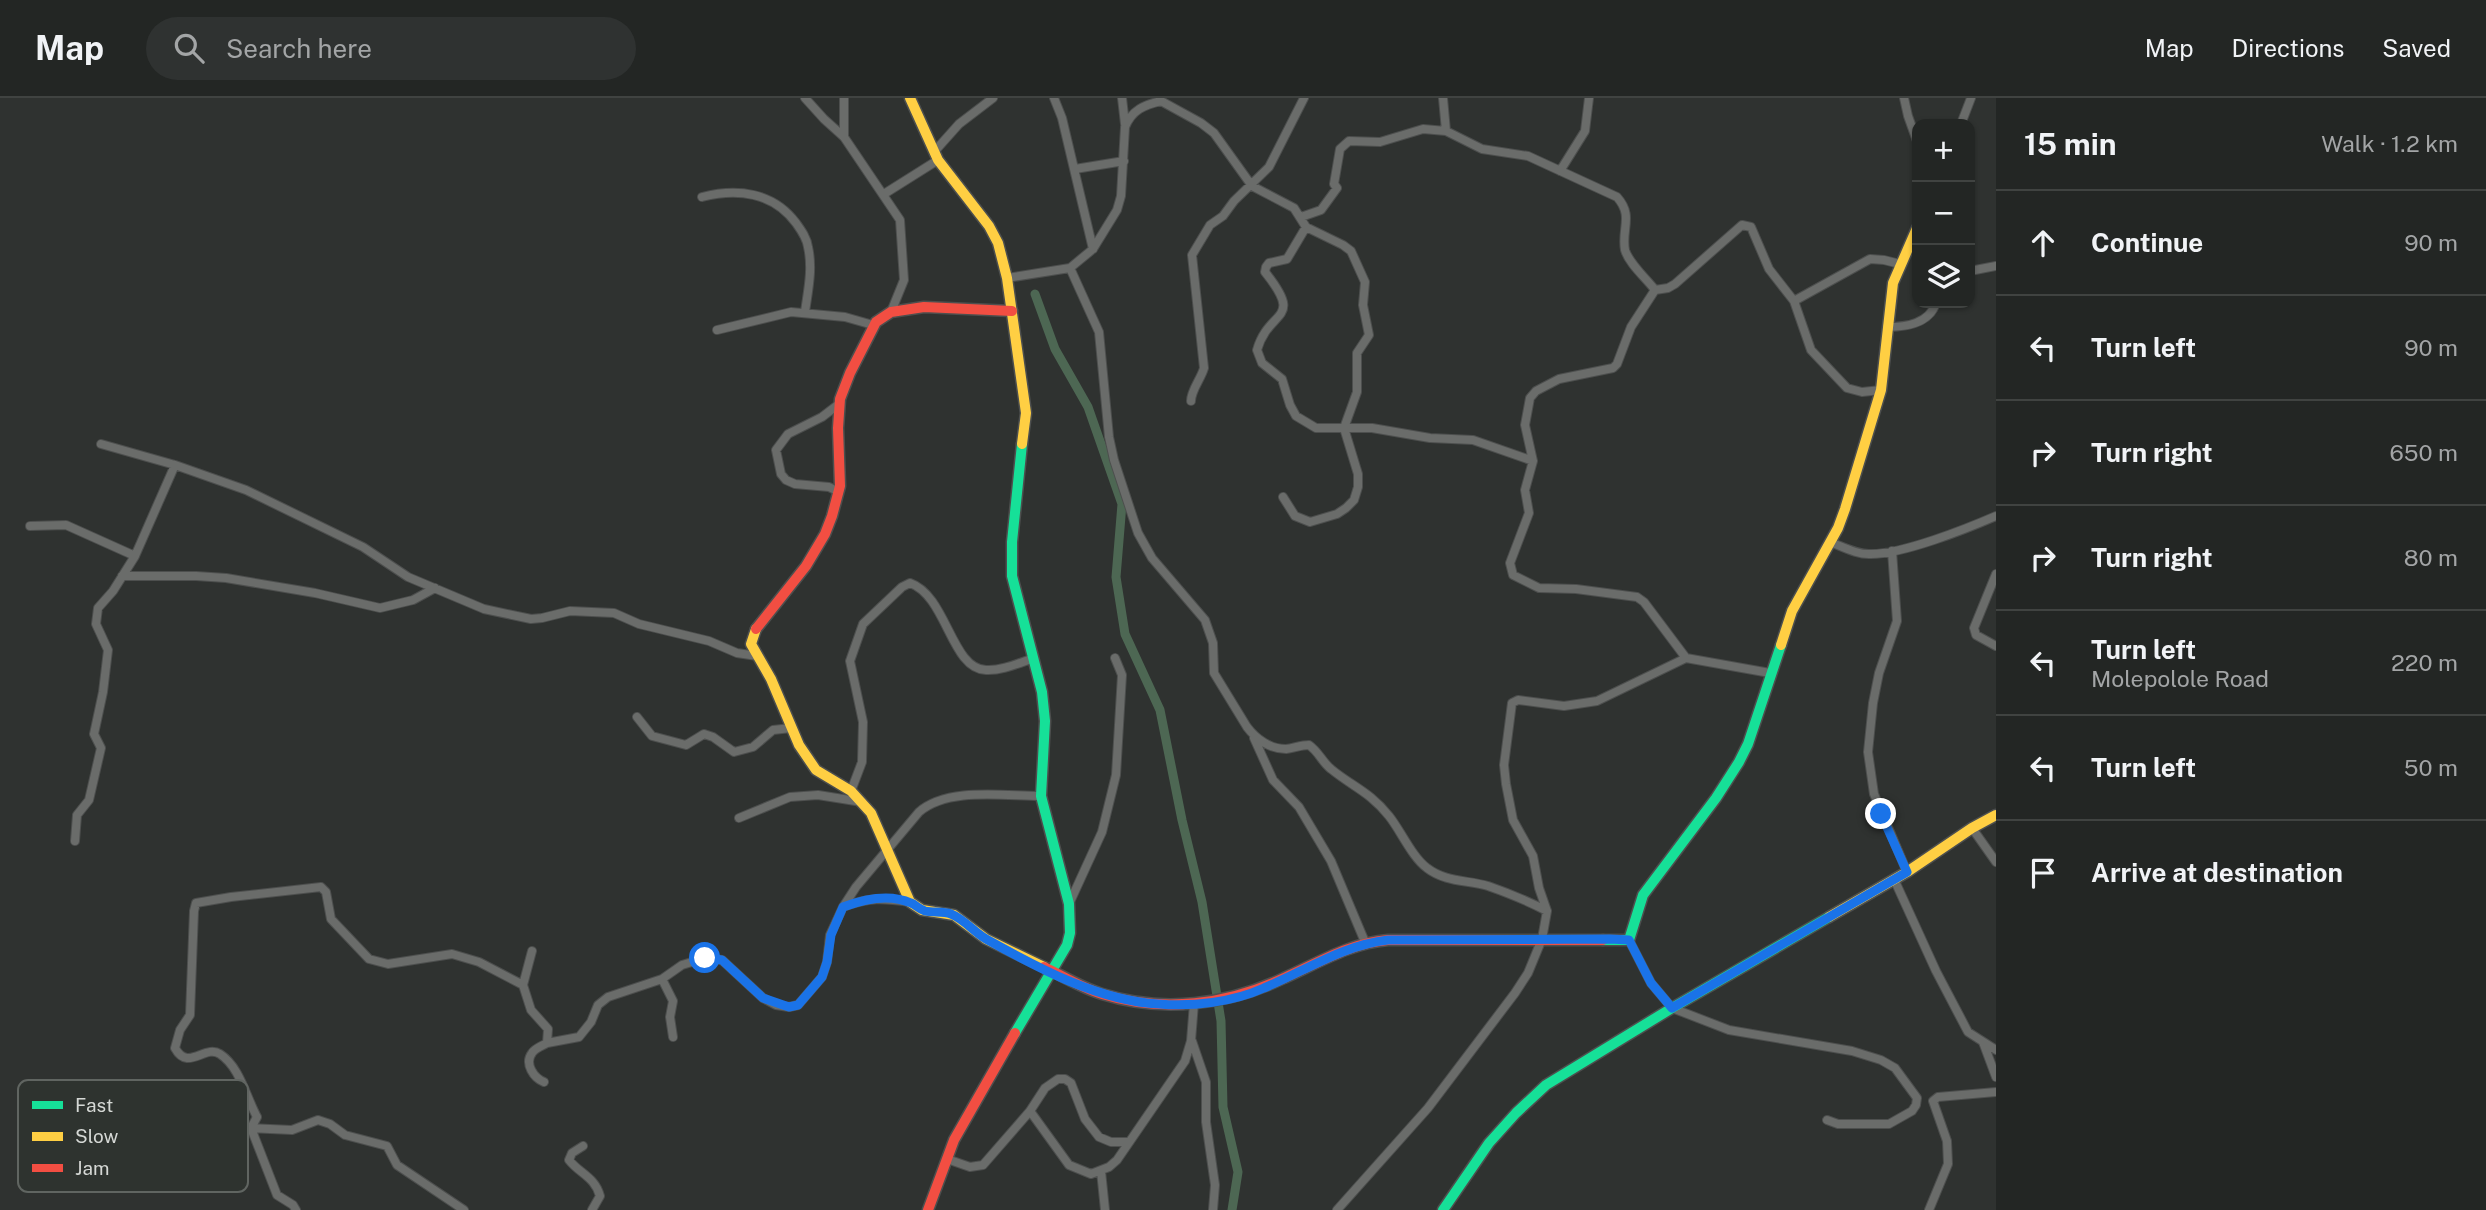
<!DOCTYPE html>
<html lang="en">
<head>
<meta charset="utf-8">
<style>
	:root { --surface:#232624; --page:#2f3231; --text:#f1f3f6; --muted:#a3a5a6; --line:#404341 }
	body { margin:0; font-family:"Public Sans",sans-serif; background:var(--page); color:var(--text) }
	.controls { position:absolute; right:21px; top:21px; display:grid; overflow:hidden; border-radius:14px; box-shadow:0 2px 5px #0004 }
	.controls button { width:63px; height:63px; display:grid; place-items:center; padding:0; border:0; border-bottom:2px solid var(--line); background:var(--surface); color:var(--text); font:35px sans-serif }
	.stop { position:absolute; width:21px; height:21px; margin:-16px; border:5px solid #1a73e8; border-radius:50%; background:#fff }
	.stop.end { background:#1a73e8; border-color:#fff; box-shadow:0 2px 7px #0008 }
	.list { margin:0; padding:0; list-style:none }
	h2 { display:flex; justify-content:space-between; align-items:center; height:91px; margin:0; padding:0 28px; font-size:30px }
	h2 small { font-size:23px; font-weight:400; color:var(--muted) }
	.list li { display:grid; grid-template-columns:46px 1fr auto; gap:21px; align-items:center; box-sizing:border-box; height:105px; padding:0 28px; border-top:2px solid var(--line) }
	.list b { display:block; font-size:26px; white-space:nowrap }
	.list p { margin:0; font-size:23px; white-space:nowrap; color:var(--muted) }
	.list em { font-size:23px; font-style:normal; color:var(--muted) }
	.icon { flex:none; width:38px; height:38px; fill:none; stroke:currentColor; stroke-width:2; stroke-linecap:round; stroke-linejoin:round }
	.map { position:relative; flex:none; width:1996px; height:1112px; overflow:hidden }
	header { display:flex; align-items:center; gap:42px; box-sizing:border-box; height:98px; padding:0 35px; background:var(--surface); border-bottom:2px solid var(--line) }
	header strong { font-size:33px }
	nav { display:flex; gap:38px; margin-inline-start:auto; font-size:24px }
	.search { width:490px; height:63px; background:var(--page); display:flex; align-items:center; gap:18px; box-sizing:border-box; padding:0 24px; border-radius:38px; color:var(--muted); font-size:26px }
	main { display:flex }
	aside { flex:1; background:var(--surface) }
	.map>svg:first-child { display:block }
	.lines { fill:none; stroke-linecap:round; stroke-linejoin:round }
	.canal { stroke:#4d6753; stroke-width:9 }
	.street-casing { stroke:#4d4f4e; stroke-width:10 }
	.fast-casing { stroke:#4d4f4e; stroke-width:13 }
	.slow-casing { stroke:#4d4f4e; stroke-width:13 }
	.jam-casing { stroke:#4d4f4e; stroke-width:13 }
	.street { stroke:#6a6c6a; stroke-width:8 }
	.fast { stroke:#16e098; stroke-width:10 }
	.slow { stroke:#ffcf43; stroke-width:10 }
	.jam { stroke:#f24e42; stroke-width:10 }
	.route { stroke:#1a73e8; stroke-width:9 }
	.key { fill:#2e332f; stroke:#606561; stroke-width:2 }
	.key-label { font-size:19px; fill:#d5d8d5 }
</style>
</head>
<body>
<header>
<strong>Map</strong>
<div class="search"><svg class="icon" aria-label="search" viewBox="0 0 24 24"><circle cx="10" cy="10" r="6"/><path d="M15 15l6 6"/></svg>Search here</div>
<nav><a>Map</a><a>Directions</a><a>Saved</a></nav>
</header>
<main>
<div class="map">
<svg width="1996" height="1112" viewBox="0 0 1996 1112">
	<rect width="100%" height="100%" fill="#2f3230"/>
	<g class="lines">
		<path class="canal" d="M1035,196l20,55 33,58 34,97 -6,73 9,57 35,76 22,110 20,82 19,119 2,86 15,65 -6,38"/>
		<g class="street-casing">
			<path id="street" d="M805,0l19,21 20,18 56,83 4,60 -13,32
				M1054,0l8,20 31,131
				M1122,0l3,26
				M1443,0l3,33
				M1904,0l4,18 9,25
				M1961,26l10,-26
				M844,39v-39
				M934,54l25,-28 34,-26
				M1075,71l49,-8
				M1560,73l25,-40 4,-33
				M884,96l54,-34
				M702,99c35,-9 71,-5 94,26 5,7 11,15 12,24 5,22 0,43 -3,65
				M1301,119l20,-7 16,-22 -3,-4 6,-35 9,-8 31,1 43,-13 23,2 36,18 46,7 89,41c17,19 4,32 8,53 4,14 22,29 30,40
				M1306,129l-19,32 -18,4 -3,4 -1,5c40,50 4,36 -8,78l5,13 20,16 8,26 6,11 20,12h56l58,10 43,2 60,21
				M1070,170l29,64 10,105 5,23 24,73 14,25 53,62 8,23 1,30 33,54c9,12 23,22 39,22 8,-1 15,-4 23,-4 10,7 13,17 22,24 22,18 39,23 58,47 12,15 23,41 38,52 18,14 40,12 61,18 20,7 40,15 59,25
				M1970,173l26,-5
				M1007,180l63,-10 23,-19 24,-39 4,-14 4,-69c7,-17 19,-22 36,-26l40,22 13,10 38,53 42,22 12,19 37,18 8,6 14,31 -2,23 6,30 -12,18v39l-13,36 14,46v13l-4,13 -8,8 -9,6 -27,8 -15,-6 -12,-19
				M1655,192l-24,37 -14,37 -4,4 -54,11 -23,12 -6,7 -5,27 8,36 -8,29 4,23 -19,50 3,12 26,13 37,1 61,8 7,5 42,56
				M1655,192l13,-2 7,-4 67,-59 9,2 18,42 25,32 17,49 36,38 15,4 19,-2
				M1794,203l76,-42 14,1 16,4
				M1887,229c19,0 42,-3 49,-24
				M717,232l74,-18 54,5 28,8
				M1191,303c0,-11 10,-22 13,-33l-12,-113 18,-30 13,-9 11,-15 35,-34 35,-69
				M101,346l74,21 71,25 117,57 45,30 76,32 47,10 11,-1 28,-7 44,2 25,11 70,17 28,12 20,3
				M839,394l-10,-5 -34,-3 -9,-4 -5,-6 -5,-24 12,-16 34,-17 17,-13
				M30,428l36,-1 69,31
				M1830,444c13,5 28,13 41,12 32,0 95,-25 125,-38
				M1892,453l5,70 -18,52 -6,30 -5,49 6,42 33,78
				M1996,476l-22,54 2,7 20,11
				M122,478h74l30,2 89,15 65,15 33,-8 22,-12
				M637,619l15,19 34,9 18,-11 9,3 21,15 19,-5 20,-17 18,-2
				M1254,640l19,42 26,27 32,54 34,81
				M851,693l11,-29 1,-40 -13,-61 13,-37 39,-37 8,-4c37,13 41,86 76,87 15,1 33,-7 48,-12
				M739,720l51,-21 28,-2 44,7
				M1972,730l24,34
				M75,743l2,-26 12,-15 12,-52 -7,-14 9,-42 5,-42 -12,-26 2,-16 15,-17 22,-35 40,-91
				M1894,781l42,92 32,61 28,18
				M1069,806l33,-72 14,-57 6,-100 -7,-17
				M843,809c26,-10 40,-9 67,-5
				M1629,842l22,43 21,25 57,22 123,21 29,9 14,8 22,30 -1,7 -4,6 -23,13h-51l-11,-4
				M532,853l-9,34 8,25 17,19 -1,14 32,-6 12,-15 7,-17 10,-8 54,-18 20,-14 23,-7 17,2 41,38 13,7 13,2 9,-2 24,-28 5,-15 3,-27 13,-28 13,-20 63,-75c29,-25 84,-16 122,-16
				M662,881l11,22 -3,16 3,20
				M1192,943l14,41v40l9,63 -2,25
				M1983,944l13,35
				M544,984c-10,-4 -20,-18 -12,-29 3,-5 10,-7 15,-10
				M1030,1013l39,54 22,9 18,-7 8,-7 68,-99 6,-20 3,-38
				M251,1030l6,-11c-11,-20 -17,-50 -37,-63 -15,-10 -32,18 -45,-6l5,-18 10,-15 4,-104 2,-8 35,-6 90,-10 5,5 5,27 38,40 19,5 64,-10 27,8 44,23
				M251,1030l41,2 26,-10 12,4 15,11 42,11 10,19 67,45
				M251,1030l26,67 16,10 3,5
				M583,1048l-11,7 -3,7c11,14 26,17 31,36l-8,14
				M947,1061l23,8 13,-2 47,-54 15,-23 13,-9h7l6,4 14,36 14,18 12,5h16
				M1101,1073l4,39
				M1337,1112l91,-102 87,-115 13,-20 14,-34 5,-28 -8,-23 -6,-32 -20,-36 -7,-36 -2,-19 8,-62 6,-3 46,6 33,-5 89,-43 84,15
				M1929,1112l19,-46 -1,-23 -14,-40 5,-4 58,-5"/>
		</g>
		<g class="fast-casing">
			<path id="fast" d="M1603,842h26l14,-45 73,-97 23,-36 9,-18 33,-99
				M1015,935l52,-88 3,-12 -1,-29 -28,-108 4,-75 -3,-29 -30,-116v-34l10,-98
				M1443,1112l46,-67 27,-30 30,-28 126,-77 157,-91"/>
		</g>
		<g class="slow-casing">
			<path id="slow" d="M910,0l28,62 51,66 9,17 9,35 19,135 -4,31
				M756,531l-5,15 20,35 28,66 17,25 35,21 20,22 39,89 12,8 32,5 32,24 58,28
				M1781,547l11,-34 46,-83 7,-19 36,-119 12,-107 24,-55
				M1829,819l78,-45 65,-44 24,-13"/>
		</g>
		<g class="jam-casing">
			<path id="jam" d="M756,531l50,-63 19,-32 7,-18 8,-30 -2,-58 2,-29 10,-26 26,-51 15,-10 33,-5 88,4
				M1044,869c19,9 38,21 58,27 61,19 125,11 182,-16 34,-15 66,-35 104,-38h215
				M928,1112l26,-70 61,-107"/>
		</g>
		<use href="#street" class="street"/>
		<use href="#fast" class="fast"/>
		<use href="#slow" class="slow"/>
		<use href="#jam" class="jam"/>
	</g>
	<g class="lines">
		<path class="route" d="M705,860l17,2 41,38 26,9 9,-2 24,-28 5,-15 4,-27 12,-28c21,-8 46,-14 68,-4 5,2 8,6 14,8 8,2 18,0 26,3 13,5 23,18 35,25 52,29 113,62 173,65 34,3 74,-2 105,-16 41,-17 79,-43 124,-48l222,-1 19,1 22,43 21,25 235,-136 -26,-58"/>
	</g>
	<rect x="18" y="982" width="230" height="112" rx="10" class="key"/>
	<rect x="32" y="1003" width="31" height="8" fill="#16e098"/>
	<rect x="32" y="1034" width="31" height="9" fill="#ffcf43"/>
	<rect x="32" y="1066" width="31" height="8" fill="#f24e42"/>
	<g class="key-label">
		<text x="75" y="1014">Fast</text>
		<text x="75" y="1045">Slow</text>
		<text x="75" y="1077">Jam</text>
	</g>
</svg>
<div class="controls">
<button>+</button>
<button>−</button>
<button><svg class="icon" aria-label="layers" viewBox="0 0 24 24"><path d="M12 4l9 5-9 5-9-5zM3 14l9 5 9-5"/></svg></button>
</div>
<div class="stop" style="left:705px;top:860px"></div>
<div class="stop end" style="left:1881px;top:716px"></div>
</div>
<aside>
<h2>15 min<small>Walk · 1.2 km</small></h2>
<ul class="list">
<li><svg class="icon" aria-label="ahead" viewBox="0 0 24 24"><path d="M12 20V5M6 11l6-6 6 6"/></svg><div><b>Continue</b></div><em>90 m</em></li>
<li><svg class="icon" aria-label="left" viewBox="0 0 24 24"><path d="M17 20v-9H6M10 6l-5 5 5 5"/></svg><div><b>Turn left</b></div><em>90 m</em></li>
<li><svg class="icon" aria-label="right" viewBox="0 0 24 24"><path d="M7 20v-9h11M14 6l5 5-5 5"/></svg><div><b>Turn right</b></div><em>650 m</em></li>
<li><svg class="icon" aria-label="right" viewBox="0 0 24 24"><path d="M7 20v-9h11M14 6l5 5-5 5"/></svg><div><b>Turn right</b></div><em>80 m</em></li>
<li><svg class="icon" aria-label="left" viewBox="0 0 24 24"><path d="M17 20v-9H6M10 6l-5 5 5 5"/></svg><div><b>Turn left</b><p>Molepolole Road</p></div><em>220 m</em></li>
<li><svg class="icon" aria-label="left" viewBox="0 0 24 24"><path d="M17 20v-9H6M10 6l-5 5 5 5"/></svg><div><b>Turn left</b></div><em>50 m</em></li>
<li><svg class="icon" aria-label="arrive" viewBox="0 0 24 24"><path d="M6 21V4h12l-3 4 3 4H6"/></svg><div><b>Arrive at destination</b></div></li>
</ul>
</aside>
</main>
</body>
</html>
